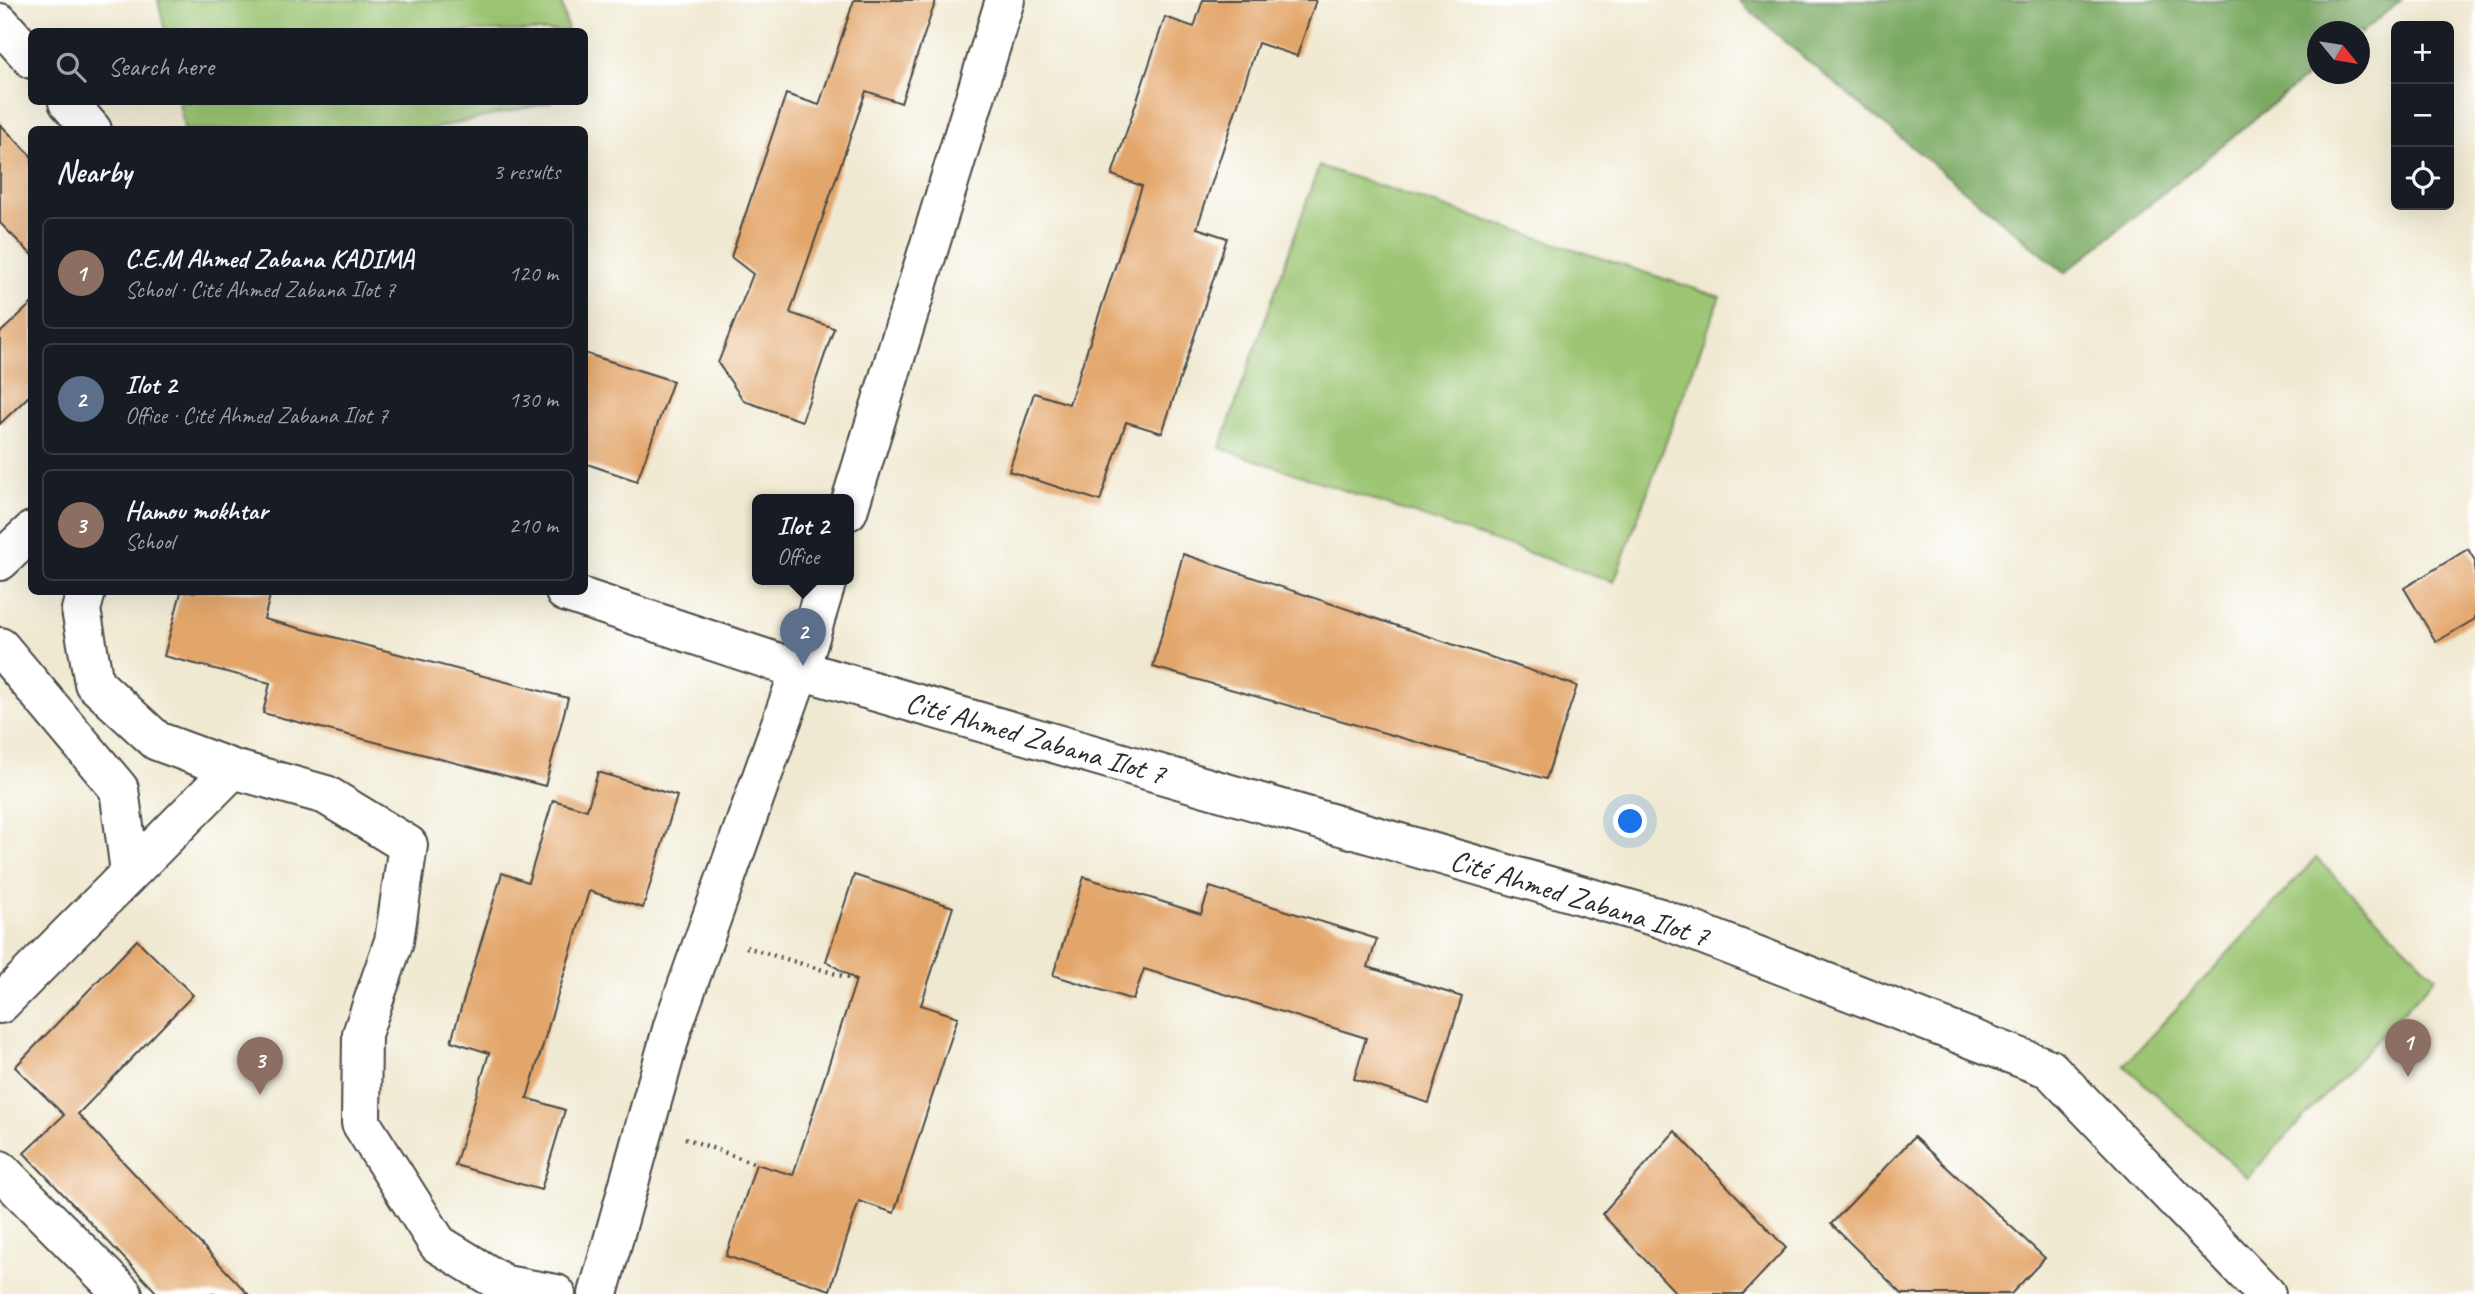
<!DOCTYPE html>
<html lang="en">
<head>
<meta charset="utf-8">
<style>
	:root { --surface:#171b24; --page:#20242c; --text:#f1f3f6; --muted:#9ea1a6; --line:#363941; --accent:#d690ce }
	body { margin:0; font-family:Caveat,sans-serif; background:var(--page); color:var(--text) }
	.controls { position:absolute; right:21px; top:21px; display:grid; overflow:hidden; border-radius:10px; box-shadow:0 7px 28px #0002 }
	.controls button { width:63px; height:63px; display:grid; place-items:center; padding:0; border:0; border-bottom:2px solid var(--line); background:var(--surface); color:var(--text); font:35px sans-serif }
	.compass { position:absolute; left:2307px; top:21px; width:63px; height:63px; border-radius:50%; background:var(--surface); box-shadow:0 7px 28px #0002; rotate:120deg }
	.you { position:absolute; left:1631px; top:822px; width:24px; height:24px; margin:-18px; border:5px solid #fff; border-radius:50%; background:#1a73e8; box-shadow:0 0 0 10px #1a73e833 }
	.badge { display:grid; place-items:center; width:46px; height:46px; border-radius:50%; background:var(--accent); color:#fff; font-size:23px; font-weight:700 }
	.pin { position:absolute; translate:-50% -58px; filter:drop-shadow(0 2px 4px #0008) }
	.pin::after { content:''; position:absolute; top:37px; width:24px; height:21px; background:inherit; clip-path:polygon(0 0,100% 0,50% 100%) }
	.popup { position:absolute; left:752px; top:494px; width:102px; height:91px; box-sizing:border-box; display:grid; place-content:center; border-radius:10px; background:var(--surface); filter:drop-shadow(0 2px 5px #0005); font-size:23px; white-space:nowrap; color:var(--muted) }
	.popup b { font-size:26px; color:var(--text) }
	.popup::after { content:''; position:absolute; left:50%; top:100%; margin-left:-14px; border:14px solid transparent; border-top-color:var(--surface) }
	.list { margin:0; padding:0; list-style:none }
	h2 { display:flex; justify-content:space-between; align-items:center; height:91px; margin:0; padding:0 28px; font-size:30px }
	h2 small { font-size:23px; font-weight:400; color:var(--muted) }
	.list li { display:grid; grid-template-columns:46px 1fr auto; gap:21px; align-items:center; box-sizing:border-box; height:112px; margin:0 14px 14px; padding:0 14px; border:2px solid var(--line); border-radius:10px }
	.list b { display:block; font-size:26px; white-space:nowrap }
	.list p { margin:0; font-size:23px; white-space:nowrap; color:var(--muted) }
	.list em { font-size:23px; font-style:normal; color:var(--muted) }
	.icon { flex:none; width:38px; height:38px; fill:none; stroke:currentColor; stroke-width:2; stroke-linecap:round; stroke-linejoin:round }
	.map { position:relative; flex:none; width:2475px; height:1294px; overflow:hidden }
	.search { position:absolute; background:var(--surface); box-shadow:0 7px 28px #0002; left:28px; top:28px; width:560px; height:77px; display:flex; align-items:center; gap:18px; box-sizing:border-box; padding:0 24px; border-radius:10px; color:var(--muted); font-size:26px }
	.panel { position:absolute; background:var(--surface); box-shadow:0 7px 28px #0002; left:28px; top:126px; width:560px; height:469px; border-radius:10px }
	.map>svg:first-child { display:block }
	.green { fill:#9bc572; stroke:#63784e; stroke-width:2 }
	.forest { fill:#7caa64; stroke:#546a48; stroke-width:2 }
	.building { fill:#e3a66a }
	.lines { fill:none; stroke-linecap:round; stroke-linejoin:round }
	.street-casing { stroke:#494844; stroke-width:42 }
	.path { stroke:#494844; stroke-width:4.5; stroke-dasharray:2 5; stroke-linecap:butt }
	.street { stroke:#fff; stroke-width:38 }
	.labels { text-anchor:middle; stroke-width:5; stroke-linejoin:round; paint-order:stroke }
	.street-label { font-size:30px; fill:#2b2b2b; stroke:#fff }
</style>
</head>
<body>
<div class="map">
<svg width="2475" height="1294" viewBox="0 0 2475 1294">
	<rect width="100%" height="100%" fill="#fff"/>
	<filter id="ink" filterUnits="userSpaceOnUse"><feTurbulence type="fractalNoise" baseFrequency=".0143" numOctaves="2"/><feDisplacementMap in="SourceGraphic" scale="14" xChannelSelector="R" yChannelSelector="G"/><feConvolveMatrix kernelMatrix="1 2 1 2 8 2 1 2 1" color-interpolation-filters="sRGB"/></filter>
	<filter id="wash" filterUnits="userSpaceOnUse"><feTurbulence type="fractalNoise" baseFrequency=".00686" numOctaves="4" result="noise"/><feDisplacementMap in="SourceGraphic" scale="28" xChannelSelector="R" yChannelSelector="G"/><feGaussianBlur stdDeviation="1.57" result="paint"/><feColorMatrix in="noise" values="0 0 0 0 0 0 0 0 0 0 0 0 0 0 0 0 0 1.4 0 .05"/><feComposite in="paint" operator="in"/></filter>
	<g filter="url(#wash)">
		<rect width="100%" height="100%" fill="#f0e9d1"/>
		<path class="green" d="M158,0h403l7,31h-403z
			M179,102h373l-121,27h-247z
			M1319,166l401,131 -106,285 -394,-134z
			M2316,858l120,119 -189,201 -123,-113z"/>
		<path class="forest" d="M1738,0h663l-41,34v-2h-42l-1,36 -252,205 -255,-210z"/>
		<g id="blocks">
			<path class="building" d="M854,0h82l-35,103 -35,-12 -76,222 44,15 -32,93 -58,-20 -26,-38 35,-89 -22,-17 55,-163 33,11z
				M1203,0h113l-19,56 -39,-13 -61,185 30,10 -65,195 -36,-11 -26,79 -91,-30 25,-78 35,11 73,-218 -30,-11 53,-158 29,10z
				M0,124l32,33v98l-32,-32z
				M32,303v90l-32,31v-91z
				M584,353l89,28 -36,100 -53,-18z
				M2468,549l7,12v58l-39,23 -32,-54z
				M1183,554l394,132 -31,93 -393,-112z
				M181,592h90l-7,27 304,79 -23,88 -282,-73 7,-30 -106,-27z
				M598,772l79,24 -34,112 -54,-17 -62,207 38,12 -24,80 -86,-25 34,-112 -38,-12 51,-168 26,9 25,-82 34,10z
				M854,875l99,32 -32,98 37,12 -64,196 -35,-12 -29,89 -104,-34 30,-92 37,11 63,-195 -30,-19z
				M1084,877l117,37 9,-27 167,52 -9,28 94,30 -33,106 -75,-24 12,-41 -222,-69 -11,31 -80,-25z
				M137,940l56,55 -115,119 170,180h-90l-134,-141 40,-38 -49,-48z
				M1675,1131l111,117 -43,46h-66l-75,-80z
				M1914,1137l131,121 -34,36h-109l-71,-70z"/>
		</g>
	</g>
	<g filter="url(#ink)">
		<use href="#blocks" fill-opacity="0" stroke="#494844" stroke-width="2"/>
		<g class="lines">
			<g class="street-casing">
				<path id="street" d="M0,23l32,36
					M68,102l24,28
					M848,511l157,-511
					M0,561l32,-30
					M86,592l-5,18 13,73 63,58 76,28 93,26 82,50 -14,96 -32,93 -1,89 77,121 67,41 51,9
					M565,592l235,78 860,248 390,151 216,225
					M0,647l119,142 11,83
					M0,1004l233,-235
					M0,1170l123,124
					M598,1294l75,-268 127,-356 27,-90"/>
			</g>
			<path class="path" d="M746,947l110,33
				M685,1138l71,26"/>
			<use href="#street" class="street"/>
		</g>
	</g>
	<g class="labels">
		<g class="street-label">
			<text transform="translate(1036 738) rotate(16)" y="10">Cité Ahmed Zabana Ilot 7</text>
			<text transform="translate(1580 898) rotate(17)" y="10">Cité Ahmed Zabana Ilot 7</text>
		</g>
	</g>
</svg>
<div class="controls">
<button>+</button>
<button>−</button>
<button><svg class="icon" aria-label="locate" viewBox="0 0 24 24"><circle cx="12" cy="12" r="6"/><path d="M12 2v4M12 18v4M2 12h4M18 12h4"/></svg></button>
</div>
<svg class="compass" viewBox="-18 -18 36 36"><path d="M0-13l5 13h-10z" fill="#e53935"/><path d="M0 13l5-13h-10z" fill="#9ea1a6"/></svg>
<div class="you"></div>
<div class="pin badge" style="left:2408px;top:1077px;background:#8d6e63">1</div>
<div class="pin badge" style="left:803px;top:666px;background:#5c6f8a">2</div>
<div class="popup"><b>Ilot 2</b>Office</div>
<div class="pin badge" style="left:260px;top:1095px;background:#8d6e63">3</div>
<div class="search"><svg class="icon" aria-label="search" viewBox="0 0 24 24"><circle cx="10" cy="10" r="6"/><path d="M15 15l6 6"/></svg>Search here</div>
<section class="panel">
<h2>Nearby<small>3 results</small></h2>
<ul class="list">
<li><span class="badge" style="background:#8d6e63">1</span><div><b>C.E.M Ahmed Zabana KADIMA</b><p>School · Cité Ahmed Zabana Ilot 7</p></div><em>120 m</em></li>
<li><span class="badge" style="background:#5c6f8a">2</span><div><b>Ilot 2</b><p>Office · Cité Ahmed Zabana Ilot 7</p></div><em>130 m</em></li>
<li><span class="badge" style="background:#8d6e63">3</span><div><b>Hamou mokhtar</b><p>School</p></div><em>210 m</em></li>
</ul>
</section>
</div>
</body>
</html>
